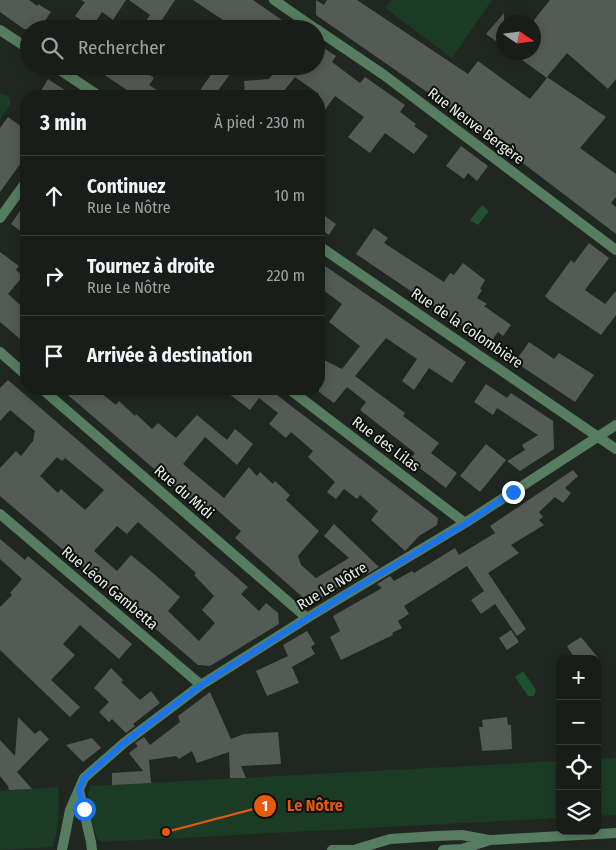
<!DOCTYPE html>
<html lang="fr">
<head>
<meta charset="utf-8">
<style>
	:root { --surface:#181d19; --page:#212622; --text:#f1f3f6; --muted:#9fa2a2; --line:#363b38 }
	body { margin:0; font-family:"Fira Sans Condensed",sans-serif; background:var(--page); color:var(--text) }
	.controls { position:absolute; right:15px; bottom:15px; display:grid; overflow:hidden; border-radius:10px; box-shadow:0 2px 12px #0003 }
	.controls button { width:45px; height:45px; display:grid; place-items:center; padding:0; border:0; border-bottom:1px solid var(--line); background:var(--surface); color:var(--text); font:25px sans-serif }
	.compass { position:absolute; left:496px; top:15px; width:45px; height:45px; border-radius:50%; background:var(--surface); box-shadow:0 2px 12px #0003; rotate:103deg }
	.stop { position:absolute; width:15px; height:15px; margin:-11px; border:4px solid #1a73e8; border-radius:50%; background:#fff }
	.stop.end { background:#1a73e8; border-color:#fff; box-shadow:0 1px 5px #0008 }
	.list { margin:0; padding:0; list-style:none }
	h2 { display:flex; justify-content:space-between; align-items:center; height:65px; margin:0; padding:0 20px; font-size:21px }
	h2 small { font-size:16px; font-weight:400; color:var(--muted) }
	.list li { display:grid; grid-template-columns:32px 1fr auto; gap:15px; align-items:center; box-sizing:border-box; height:80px; padding:0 20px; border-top:1px solid var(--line) }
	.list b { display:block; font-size:19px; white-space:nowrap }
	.list p { margin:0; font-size:16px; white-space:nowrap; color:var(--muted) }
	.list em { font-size:16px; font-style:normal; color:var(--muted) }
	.icon { flex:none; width:28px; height:28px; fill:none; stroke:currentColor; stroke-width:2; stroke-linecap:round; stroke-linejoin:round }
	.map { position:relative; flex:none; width:616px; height:850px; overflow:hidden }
	.search { position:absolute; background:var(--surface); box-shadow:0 2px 12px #0003; left:20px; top:20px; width:305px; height:55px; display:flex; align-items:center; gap:12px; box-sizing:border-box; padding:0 18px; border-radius:28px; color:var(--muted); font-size:19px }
	.panel { position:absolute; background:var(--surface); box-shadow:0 2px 12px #0003; left:20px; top:90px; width:305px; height:305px; border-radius:20px }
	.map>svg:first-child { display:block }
	.green { fill:#1c3b24 }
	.water { fill:#1e522e }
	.building { fill:#535b54; fill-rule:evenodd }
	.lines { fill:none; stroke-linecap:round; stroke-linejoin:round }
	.minor { stroke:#567d5f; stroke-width:10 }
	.route { stroke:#1a73e8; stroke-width:6 }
	.labels { text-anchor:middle; stroke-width:4; stroke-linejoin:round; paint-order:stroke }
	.street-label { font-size:15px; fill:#ecf0ec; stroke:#0c0f0c }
	.leader { fill:none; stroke:#e8590c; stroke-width:2 }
	.callout-dot { fill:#e8590c; stroke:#0c0f0c; stroke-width:2 }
	.mark-label { font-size:15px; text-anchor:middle; font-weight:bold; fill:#fff }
	.callout-label { font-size:16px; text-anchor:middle; font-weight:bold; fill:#e8590c; stroke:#0c0f0c; stroke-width:4; stroke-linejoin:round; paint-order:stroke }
</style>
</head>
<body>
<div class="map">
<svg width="616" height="850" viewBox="0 0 616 850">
	<rect width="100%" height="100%" fill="#202721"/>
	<path class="green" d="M391,0h101l-40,58 -67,-50z
		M0,93l7,2 3,5v5l-10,14z
		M616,758v57l-19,1v-57z
		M560,761v57l-458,24 -5,-3c-5,-18 -12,-35 -7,-53z
		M58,787c2,22 1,39 -5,60l-53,3v-59z"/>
	<path class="water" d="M482,205l7,6 -11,14 -8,-5z
		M523,671l13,19 -2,6h-6l-13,-19z"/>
	<path class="building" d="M0,0h29l8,6 1,-2 13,8 -12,17h-15l-24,-17z
		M81,0h45l-13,20 -11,-8 -10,15 -17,-11 10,-14z
		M129,0h46l-19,29h-15l9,-14z
		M193,0h60l42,29h-78l6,-9z
		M316,0l8,5 3,-5h30l111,74 10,-13 52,38 17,-21 -36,-26h23v-32l16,-20h66v79l-8,10 -41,-36 -20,24 59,40 -26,31 36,26v23l-5,6 5,4v27l-160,-122 -140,-97z
		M504,13v34l-18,-13z
		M316,43l20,13 -4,6 28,21 5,-6 40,28 -5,7 16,12 -2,2 14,10 -14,18 -29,-21 -15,20 -22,-16 16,-20 -29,-21 -16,22v-24l-24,-17 -15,19h-35l-1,-15 25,-2 10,-13h37z
		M91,66h45l18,12 -5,7 17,11h-30z
		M217,66h19l-22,30h-18z
		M48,79l26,17h-26l-7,-5z
		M8,117l18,13v26l-26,36v-64z
		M461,146l27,20 -11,15 -9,-8 -4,6 -18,-13z
		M26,202v33l-15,-11z
		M319,212l17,12 -7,11 -10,-7z
		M374,228l14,10 -4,5 60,39 6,-9 4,2 9,-12 22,17 -5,9 2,1 -5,8 10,6 -3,2 27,19 -8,11 -5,-4 -9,12 -133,-90z
		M589,243l20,15 -24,32 20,14 11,-13v24l-15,20 -52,-35 -4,-4 26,-36 3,3z
		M0,252l19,14 -3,4 7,6 -15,18 18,16v34l-26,-22z
		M319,262l147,100 -14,21 -23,-15 -15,22 -12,-9 15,-22 -31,-21 -31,38 50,37 -2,3 36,27 -8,10 26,20 -11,15 -37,-28 6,-7 -55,-43 6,-8 -19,-15 -13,16 -15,-11v-25l5,-7 18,9 18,-23 -31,-24 13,-18 -23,-17z
		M529,342l25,17 5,-6 35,22 -19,27 -60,-40z
		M8,380l240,207 -7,7 18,17 7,-8 12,10 1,11 -69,42 -12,-1 -198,-169v-28l16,-17 5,5 12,-15 2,-10 -25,-21 -10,11v-33zM57,457l5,4 3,-3 39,32 -19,20 -24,-21 -3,4 -18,-17zM138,522l58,51 -2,2 20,21 -12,14 13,13 -16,18 -31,-30 12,-14 -27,-24 -22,-18 -14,16 -23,-20 23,-25 10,8z
		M486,384l21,14 4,-5 42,28 1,28 -34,22 -13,-10 18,-11 -3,-5 16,-10 -41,-27 -4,7 -19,-13z
		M61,389h35l20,16 3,-4 16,15 1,-2 16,15 6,-6 18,15 21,-23 30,25 8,-11 18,15 -16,21 -32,-28 -22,27 41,34 25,-31 8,9 3,-4 13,12 2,-3 15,14 -4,5 33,31 -21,25 3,9 15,13 33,-20 -25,-22 10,-12 45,43 -12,7 -4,-3 -47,30 -10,-1 -71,-62 6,-7 -25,-22 -7,7z
		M223,389h46l169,129 -1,7 -18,11 -14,15 -34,-31 7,-9 -18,-16 -3,4 -13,-10 -8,10 -9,-7 8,-10 -27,-25 5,-6 -22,-19 -5,6 -17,-14 9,-11 -19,-15 -9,12z
		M486,444l20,16 -26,32 -20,-16z
		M573,470l5,6 -13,12 6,5 -8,10 -8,-6 -16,15 4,5 -4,3 5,5 -33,20 8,8 -31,20 38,56 -9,7 -22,-32 -14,10 -10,-14 13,-9 -17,-25 -63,40 5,8 -11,7 4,7 -10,5 1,2 -52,25 -11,-23 10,-6 -7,-15 49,-28 -5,-4 13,-8 4,5 18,-10 2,2 41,-25 4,7 36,-22 -5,-7z
		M0,539l25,21 3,-4 104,88 -13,15 -39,-34 -17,19 12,11 -24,25 29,27 -10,10 -70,-67v-43l12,-12 -2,-2 12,-14 -22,-20z
		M511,630l8,12 -12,8 -8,-12z
		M307,631l8,13 -4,3 4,7 -23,13 7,16 -32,13 -11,-25 32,-15 -5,-11z
		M581,637l18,22h-24l-8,-13z
		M111,668l12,12 -2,2 19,18 11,-9 9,12 -27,21 2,2 -9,7 -14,-14 -3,3 -10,-10 10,-10 -15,-14z
		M210,692l21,47 13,-5 34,-2 3,32 -40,2 5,12h-16l-1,-26 -32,11 -5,-12 -13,8 -3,-3 -27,4 2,23 -39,2v-12l31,-2 -14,-18 9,-7 -3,-3 9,-6 6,8 30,-23 -2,-6z
		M18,717l17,17 5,-4 9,9 -32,33 15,17 -23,1 -1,-4 -8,-10v-36l15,16z
		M507,717l1,8h3l1,24 -30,2 -3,-24h4l-1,-7z
		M92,738l9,10 -18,14 -17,-17z"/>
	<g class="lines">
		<path class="minor" d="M274,0l42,29
			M316,29l68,46 232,175
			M0,30l29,19
			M54,66l45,30
			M0,218l26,-36
			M319,246l297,203
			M0,352l26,23
			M42,389l265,229
			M289,389l176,134
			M0,514l201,171
			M79,790l12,52 1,8
			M357,849l33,-10 46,-3 26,-1 27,5
			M62,850l8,-40 14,-32 40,-35 77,-58 106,-67 158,-95 151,-98
			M332,850h32
			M443,850l19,-1 28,-9 126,-7"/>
	</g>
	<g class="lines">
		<path class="route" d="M84,809l-5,-19 5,-12 40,-35 77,-58 145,-91 119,-70 48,-32"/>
	</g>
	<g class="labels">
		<g class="street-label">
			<text transform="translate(476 126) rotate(37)" y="5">Rue Neuve Bergère</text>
			<text transform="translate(467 328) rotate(34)" y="5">Rue de la Colombière</text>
			<text transform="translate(386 444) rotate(37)" y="5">Rue des Lilas</text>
			<text transform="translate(184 492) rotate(41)" y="5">Rue du Midi</text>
			<text transform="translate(332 586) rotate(-31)" y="5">Rue Le Nôtre</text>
			<text transform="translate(110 588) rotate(40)" y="5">Rue Léon Gambetta</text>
		</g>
	</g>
	<path class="leader" d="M166 832L265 806"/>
	<g class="callout-dot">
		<circle cx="166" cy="832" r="5"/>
		<circle cx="265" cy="806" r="12"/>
	</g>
	<g class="mark-label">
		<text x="265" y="811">1</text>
	</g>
	<g class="callout-label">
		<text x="315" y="811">Le Nôtre</text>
	</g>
</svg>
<div class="controls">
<button>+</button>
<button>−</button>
<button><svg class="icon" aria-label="locate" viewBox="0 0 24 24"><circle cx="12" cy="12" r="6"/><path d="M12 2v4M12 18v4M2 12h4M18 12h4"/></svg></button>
<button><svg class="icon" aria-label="layers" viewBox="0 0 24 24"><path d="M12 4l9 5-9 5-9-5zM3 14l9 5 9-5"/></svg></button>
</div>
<svg class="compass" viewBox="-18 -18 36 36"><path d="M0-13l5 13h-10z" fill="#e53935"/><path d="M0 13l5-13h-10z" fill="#9fa2a2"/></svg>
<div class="stop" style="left:84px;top:809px"></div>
<div class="stop end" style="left:513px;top:492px"></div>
<div class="search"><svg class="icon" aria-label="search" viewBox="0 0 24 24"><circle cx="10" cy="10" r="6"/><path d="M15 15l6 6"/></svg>Rechercher</div>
<section class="panel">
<h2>3 min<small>À pied · 230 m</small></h2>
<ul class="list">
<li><svg class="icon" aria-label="ahead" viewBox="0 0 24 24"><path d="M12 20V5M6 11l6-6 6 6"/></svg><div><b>Continuez</b><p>Rue Le Nôtre</p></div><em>10 m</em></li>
<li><svg class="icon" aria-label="right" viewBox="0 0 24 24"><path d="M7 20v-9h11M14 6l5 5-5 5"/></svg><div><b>Tournez à droite</b><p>Rue Le Nôtre</p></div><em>220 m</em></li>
<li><svg class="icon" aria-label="arrive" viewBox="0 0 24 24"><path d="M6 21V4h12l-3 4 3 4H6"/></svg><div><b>Arrivée à destination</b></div></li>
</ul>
</section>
</div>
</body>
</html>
